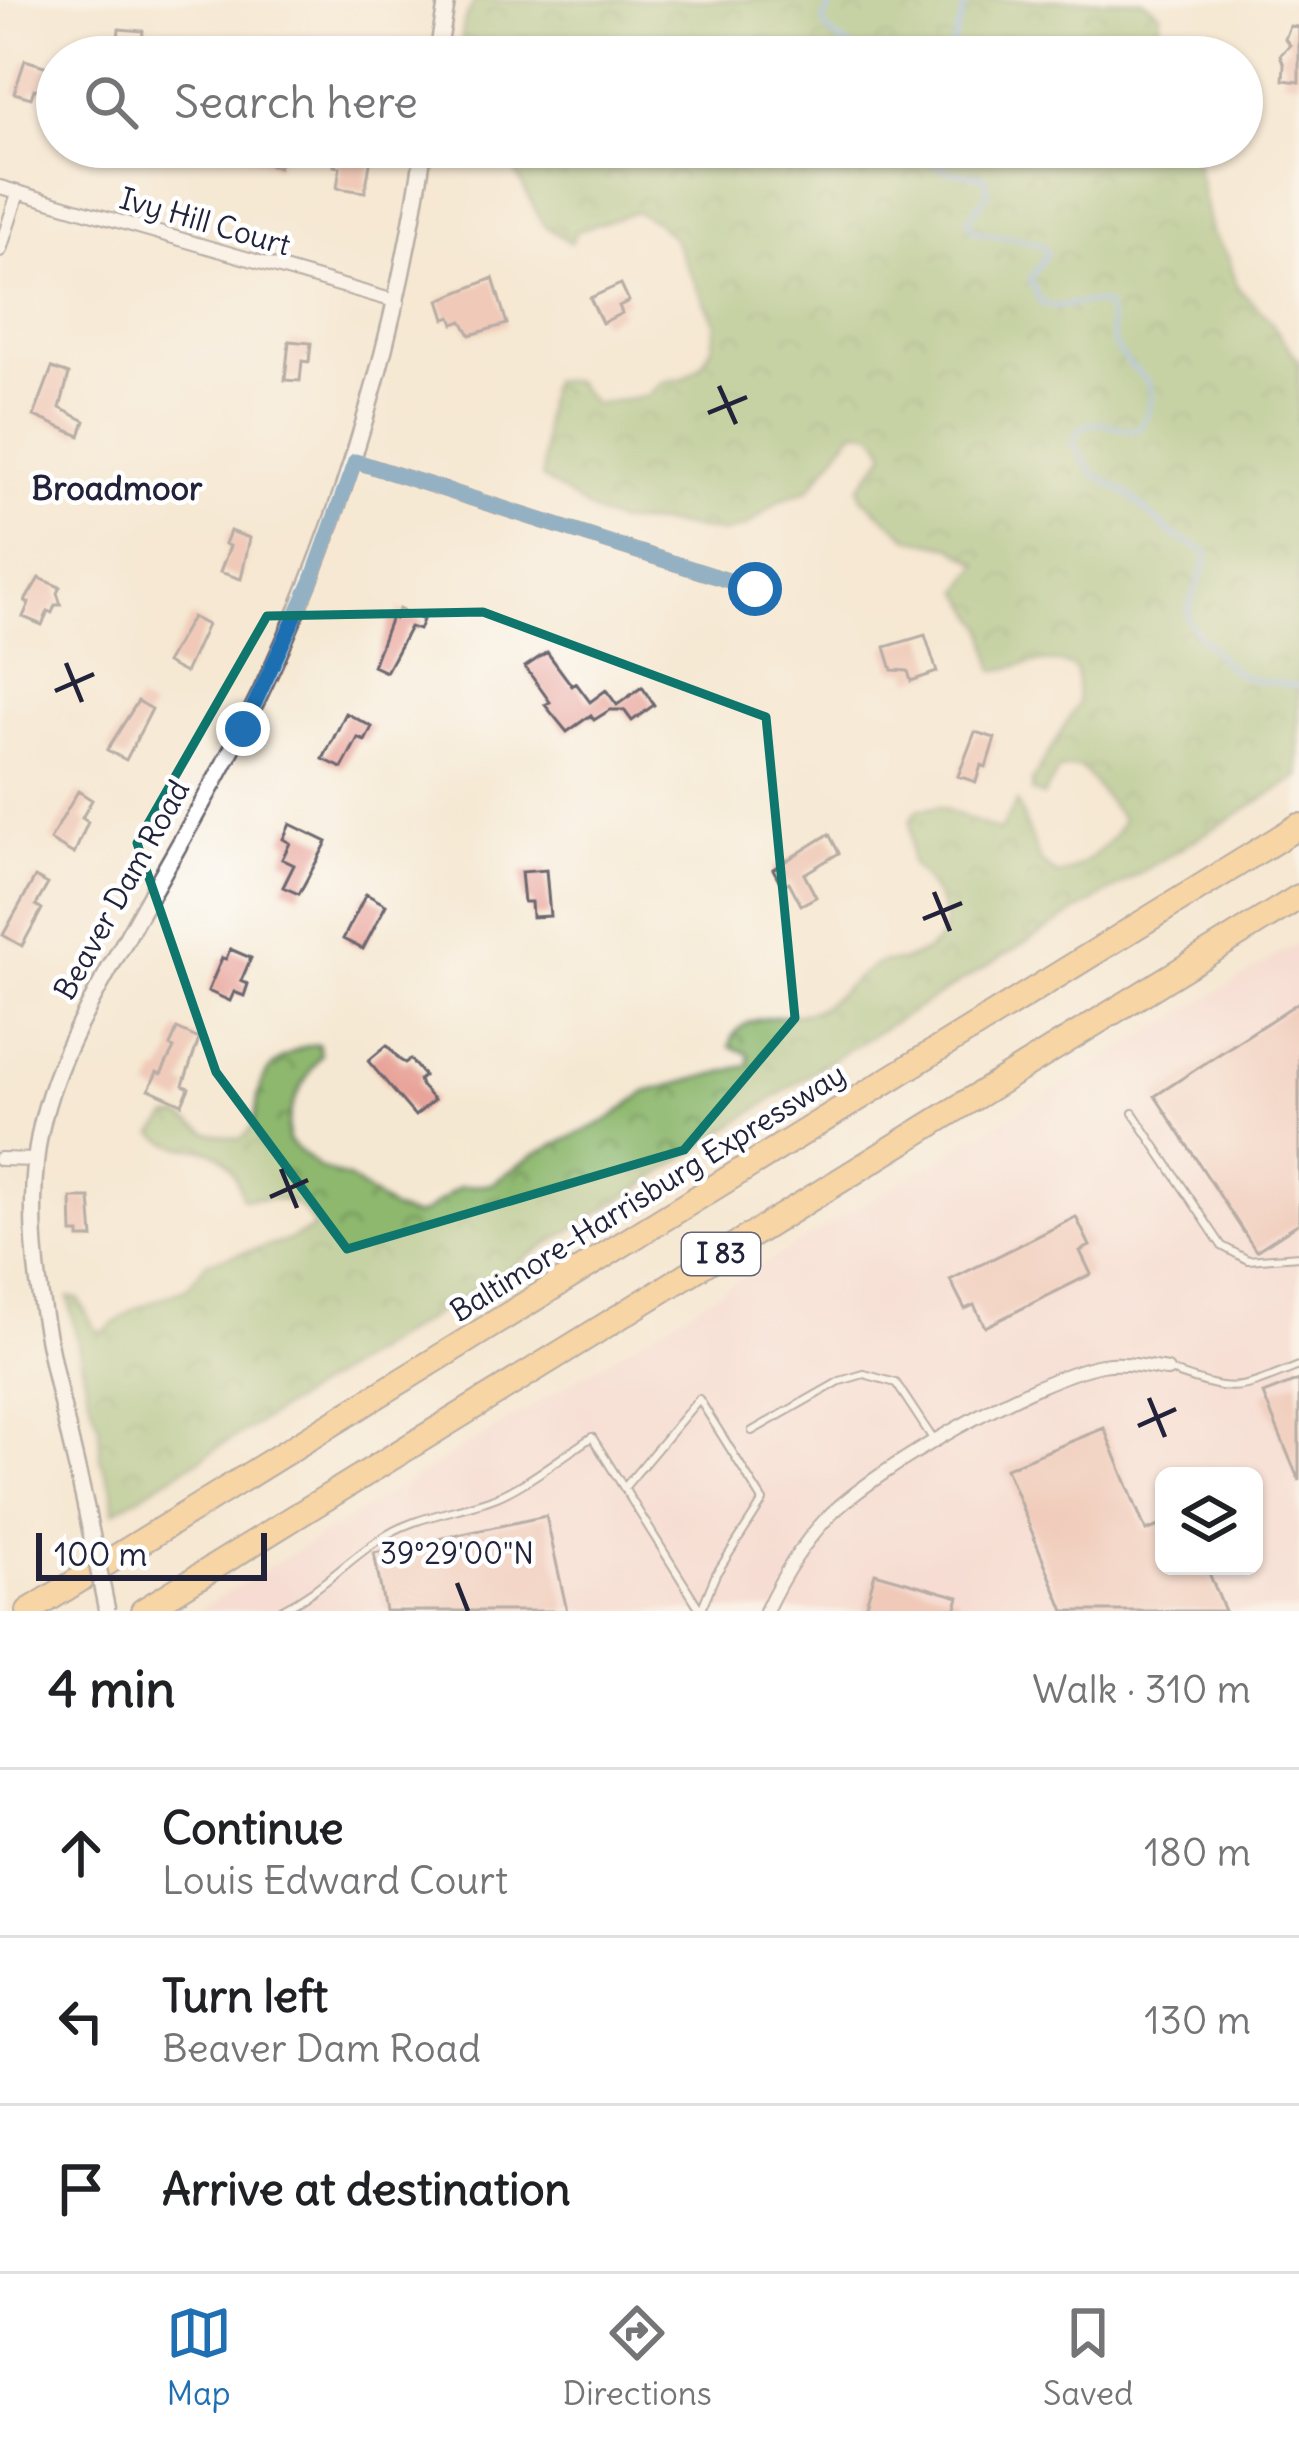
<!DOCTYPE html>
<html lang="en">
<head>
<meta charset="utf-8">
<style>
	:root { --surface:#fff; --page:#f6f6f6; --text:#202124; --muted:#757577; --line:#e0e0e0; --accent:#1f6fb2 }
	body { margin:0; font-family:Delius,sans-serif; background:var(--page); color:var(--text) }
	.controls { position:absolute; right:36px; bottom:36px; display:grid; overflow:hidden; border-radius:18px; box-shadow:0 3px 9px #0004 }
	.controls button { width:108px; height:108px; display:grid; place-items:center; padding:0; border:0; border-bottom:3px solid var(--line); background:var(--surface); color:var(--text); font:60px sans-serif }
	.scale { position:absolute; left:36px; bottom:30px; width:231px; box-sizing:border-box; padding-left:12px; border:6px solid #22223b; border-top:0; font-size:33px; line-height:42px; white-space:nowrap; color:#22223b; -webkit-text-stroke:9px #fff; paint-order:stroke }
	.stop { position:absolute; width:36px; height:36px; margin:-27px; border:9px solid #1f6fb2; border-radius:50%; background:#fff }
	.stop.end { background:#1f6fb2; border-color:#fff; box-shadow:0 3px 12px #0008 }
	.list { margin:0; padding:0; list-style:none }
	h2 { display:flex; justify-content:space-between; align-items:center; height:156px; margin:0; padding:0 48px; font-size:51px }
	h2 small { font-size:39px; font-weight:400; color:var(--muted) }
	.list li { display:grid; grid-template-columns:78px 1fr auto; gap:36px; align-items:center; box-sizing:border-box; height:168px; padding:0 48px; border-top:3px solid var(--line) }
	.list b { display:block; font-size:45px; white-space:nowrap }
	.list p { margin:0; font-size:39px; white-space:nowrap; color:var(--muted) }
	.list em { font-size:39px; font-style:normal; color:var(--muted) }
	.icon { flex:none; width:66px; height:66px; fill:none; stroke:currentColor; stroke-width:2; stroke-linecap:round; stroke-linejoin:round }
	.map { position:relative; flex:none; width:1299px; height:1611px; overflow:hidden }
	.search { position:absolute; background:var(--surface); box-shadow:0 3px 9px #0004; left:36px; right:36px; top:36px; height:132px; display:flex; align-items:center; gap:30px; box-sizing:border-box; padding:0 42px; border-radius:66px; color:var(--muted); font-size:45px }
	.sheet { height:660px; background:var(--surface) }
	nav { display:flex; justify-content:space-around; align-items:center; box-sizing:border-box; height:168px; border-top:3px solid var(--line); background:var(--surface); font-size:33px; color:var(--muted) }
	nav a { display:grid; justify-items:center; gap:6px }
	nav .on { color:var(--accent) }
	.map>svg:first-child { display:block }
	.built { fill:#f7cfd3; fill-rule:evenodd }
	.forest { fill:url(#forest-crowns); stroke:#586d54; stroke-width:3 }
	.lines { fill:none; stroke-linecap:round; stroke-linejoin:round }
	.stream { stroke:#79a9e3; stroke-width:4.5 }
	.building { fill:#e8a49a }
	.service-casing { stroke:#6c6770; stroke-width:10 }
	.minor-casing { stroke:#6c6770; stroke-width:16 }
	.tertiary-casing { stroke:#6c6770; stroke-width:20 }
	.motorway-casing { stroke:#6c6770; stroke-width:28 }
	.service { stroke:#fff; stroke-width:6 }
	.minor { stroke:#fff; stroke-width:12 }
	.tertiary { stroke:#fff; stroke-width:15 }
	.motorway { stroke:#fbbe6e; stroke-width:24 }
	.tertiary-bridge-casing { stroke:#6c6770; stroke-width:20; stroke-linecap:butt }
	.tertiary-bridge { stroke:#fff; stroke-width:15 }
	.route { stroke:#1f6fb2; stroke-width:15 }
	.marked { fill:none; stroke:#0f766e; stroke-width:9; stroke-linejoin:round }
	.ticks { fill:none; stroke:#22223b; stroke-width:4.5 }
	.labels { text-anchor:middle; stroke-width:9; stroke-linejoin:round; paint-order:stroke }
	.shield { fill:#fff; stroke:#646476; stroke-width:3 }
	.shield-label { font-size:27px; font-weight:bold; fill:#22223b }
	.street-label { font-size:30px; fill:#22223b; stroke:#fff }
	.neighbourhood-label { font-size:33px; font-weight:bold; fill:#22223b; stroke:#fff }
	.ticks-label { font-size:30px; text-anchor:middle; fill:#22223b; stroke:#fff; stroke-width:9; stroke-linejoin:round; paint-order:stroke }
</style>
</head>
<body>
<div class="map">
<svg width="1299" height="1611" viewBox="0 0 1299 1611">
	<defs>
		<pattern id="forest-crowns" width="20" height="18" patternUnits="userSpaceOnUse" patternTransform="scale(3)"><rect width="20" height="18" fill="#8eb86e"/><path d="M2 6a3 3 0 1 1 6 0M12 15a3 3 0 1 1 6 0" fill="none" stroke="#74955c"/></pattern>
	</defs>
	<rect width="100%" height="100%" fill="#fff"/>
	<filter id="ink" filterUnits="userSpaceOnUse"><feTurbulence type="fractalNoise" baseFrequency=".00833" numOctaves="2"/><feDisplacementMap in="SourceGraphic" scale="24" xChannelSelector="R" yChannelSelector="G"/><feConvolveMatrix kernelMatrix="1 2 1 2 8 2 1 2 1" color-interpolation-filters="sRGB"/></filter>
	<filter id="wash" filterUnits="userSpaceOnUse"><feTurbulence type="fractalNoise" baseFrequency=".004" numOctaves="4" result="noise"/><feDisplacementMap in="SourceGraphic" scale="48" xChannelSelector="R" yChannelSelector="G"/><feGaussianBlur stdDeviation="2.7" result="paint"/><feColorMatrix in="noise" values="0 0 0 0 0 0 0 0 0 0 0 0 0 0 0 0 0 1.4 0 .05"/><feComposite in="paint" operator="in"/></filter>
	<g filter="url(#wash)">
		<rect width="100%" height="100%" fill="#f5e8d2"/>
		<path class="built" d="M1299,943v668h-1101l612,-375zM1164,1476h90v90h-90z"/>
		<path class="forest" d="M475,0h668l17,13 -1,21 12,23h-712l5,-35z
			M492,147h701l18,85 18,26 9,30 31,31 30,43v415l-474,287 -184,123 -527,325 -1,-22 -13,-31 -1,-34 -11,-31 -20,-97 11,2 14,27 8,7 35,-25 51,-20 20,-26 76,-20 30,-13c-7,-33 -42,-31 -70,-30 -22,-77 -51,-32 -89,-66l15,-16 11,-1 28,17 32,6c31,-19 0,-61 51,-86 9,-5 15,-8 27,-9l3,10c-17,27 -36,54 -33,87l32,27 30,11 44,31 20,6 10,-3 35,-26 32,-3 45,-30 74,-35 36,-27 103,-27v-11l-19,-8c8,-36 51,-26 79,-34 26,-8 44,-37 68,-48 8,-4 19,-1 27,-4 67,-21 38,-61 7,-97v-45l8,-9 21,-2 60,24 17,-29 24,60 17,13c21,-5 60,-35 64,-56l-41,-52 -21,2 -17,27 -11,-4v-11l46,-78 -2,-33c-20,-17 -57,-3 -82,1l-9,-42 -24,-38 18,-27 -27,-17 -43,-9 -47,-40 -3,-11 27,-34c-8,-16 -13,-25 -32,-22l-45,59 -30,11 -33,26 -21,6 -65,-10 -43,-1 -21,-8 -54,-36c4,-33 -2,-67 10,-97h22l20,23 53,-8 16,-14 21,-4 17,-12 11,-19 4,-23 -44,-87 -16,-15 -20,-10 -59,19 -6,12 -28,-18 -30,-58z"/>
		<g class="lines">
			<path class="stream" d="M801,0h6
				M833,0l-10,22c7,19 28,20 37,35
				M949,57l18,-57
				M925,147c11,30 34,25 60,30l3,16 -20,26 4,10c24,11 49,5 72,18l3,7 -17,25 10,23c24,12 45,-7 66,4 6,13 3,25 8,38 18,37 55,29 27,82l-8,5c-27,-6 -49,-19 -60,13l21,30 35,21 41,38 37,19c-1,24 -20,47 -19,63 1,13 14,22 21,31 30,39 46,33 90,40"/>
		</g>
		<g id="blocks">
			<path class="building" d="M1290,26l9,1v55l-16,-2 1,-15 -4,-10 10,-10 -5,-6z
				M119,29l24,2 -2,19 -24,-2z
				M25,60l32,10v26l-23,-7 -3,9 -17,-5z
				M221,147h64l-7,21z
				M344,147h29l-8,45 -28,-4 3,-21 -6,-1 3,-14h6z
				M493,278l14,46 -37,11 -8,-14 -8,3 -3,-7 -6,2 -6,-19z
				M621,284l8,17 -10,5 3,7 -20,10 -12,-25z
				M289,341l22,2 -2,19 -7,-1 -2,20 -15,-1z
				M52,368l17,6 -9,34 25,13 -5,15 -46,-20z
				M230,531l20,7 -9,41 -21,-7 10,-26 -5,-2z
				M39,578l21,9 -3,6 4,12h-6l-3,8 -4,-2 -6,14 -19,-8 6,-14 -4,-2z
				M399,609l24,11 -4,10 -9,-3 -24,45 -13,-6 18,-49 4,2z
				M192,617l15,8 -22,48 -19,-10z
				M925,635l12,37 -26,9 -3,-10 -16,-1 -7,-23z
				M547,652l25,34 4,-3 14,19 16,-12 11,15 25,-18 12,18 -22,16 -8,-11h-14l-16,10 -3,-5 -24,17 -22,-27 5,-3 -25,-35z
				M138,701l14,8 -26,51 -19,-10z
				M346,713l26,14 -7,14 -7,-3 -16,30 -19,-9z
				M975,732l20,6 -9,29 -5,-2 -5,17 -18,-6z
				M78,791l14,9 -10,18 6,4 -14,32 -24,-14z
				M290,824l37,18 -28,52 -16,-7 11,-22 -12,-6 8,-16 -7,-4z
				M829,834l10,19 -35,21 12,23 -15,8 -12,-23 -7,4 -9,-17z
				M546,870l4,46 -18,1 -1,-15h-7l-3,-30z
				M35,877l13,7 -12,21 6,4 -20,37 -19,-11z
				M366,894l20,11 -23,44 -20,-10z
				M230,949l21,9 -10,23 7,3 -4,12 -10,-4 -4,9 -22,-10 14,-33 4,1z
				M1299,1002v221l-43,28 -101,-155z
				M177,1029l22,10 -16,46 6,3 -7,16 -33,-15 8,-17 4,2 13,-26 -4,-2z
				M387,1045l13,15 5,3 5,-4 14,17 -5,4 2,6 13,14 -19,16 -47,-55z
				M71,1198h19l3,40h-14v-5h-7z
				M1076,1217l14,29 -10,5 11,23 -106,53 -11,-22 -9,4 -15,-29z
				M1299,1380v101l-36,-87z
				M1104,1428l42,103 18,-7v42h42l19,45h-161l-58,-143z
				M546,1516l21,95h-182l-11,-58z
				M875,1573l84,24 -4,14h-91z"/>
		</g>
	</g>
	<g filter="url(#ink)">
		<use href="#blocks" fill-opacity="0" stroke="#6c6770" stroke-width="3"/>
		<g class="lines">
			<g class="service-casing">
				<path id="service" d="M1133,1113l89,133 26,14 51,-4
					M1167,1370c69,23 64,23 132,-4
					M752,1431l88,-50 24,-7 32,9 39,59
					M624,1488l75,-89 64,102 -47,73 -15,36
					M279,1611c41,-20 62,-45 98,-70 34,-24 74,-28 112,-41 33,-11 73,-44 103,-63l109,174"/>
			</g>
			<g class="minor-casing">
				<path id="minor" d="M0,187l398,115
					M0,250l18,-57
					M355,461l400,128
					M0,1159l36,1
					M766,1611c16,-34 35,-66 61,-93 47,-49 209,-141 275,-153 22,-4 44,2 65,5"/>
			</g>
			<g class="tertiary-casing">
				<path id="tertiary" d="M437,57l10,-57
					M86,1508c-25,-114 -63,-232 -50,-350 9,-80 50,-148 89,-217 39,-72 82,-142 119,-215 93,-184 150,-375 180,-579"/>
			</g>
			<g class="motorway-casing">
				<path id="motorway" d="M29,1611l1270,-785
					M143,1611l1156,-714"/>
			</g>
			<use href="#service" class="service"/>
			<use href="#minor" class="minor"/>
			<use href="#tertiary" class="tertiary"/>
			<use href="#motorway" class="motorway"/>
			<g class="tertiary-bridge-casing">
				<path id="tertiary-bridge" d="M86,1508l21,103"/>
			</g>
			<use href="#tertiary-bridge" class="tertiary-bridge"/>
		</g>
	</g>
	<g class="lines" filter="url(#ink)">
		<path class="route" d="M243,729l68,-147 44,-121 400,128"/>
	</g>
	<path d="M0 0H1299V1611H0ZM483,612l283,105 29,301 -111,132 -337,99 -131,-177 -79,-229 130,-227z" fill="#f5e8d2" fill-opacity=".55" fill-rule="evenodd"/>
	<path class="marked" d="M483,612l283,105 29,301 -111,132 -337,99 -131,-177 -79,-229 130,-227z"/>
	<path class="ticks" d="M719,386l17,38M708,413l39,-16M66,663l16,39M55,691l39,-17M934,892l16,39M923,919l39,-16M281,1169l16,39M270,1197l38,-17M1149,1398l16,39M1138,1426l38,-17M457,1583l11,28"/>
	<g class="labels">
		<rect class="shield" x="682" y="1233" width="78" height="42" rx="9"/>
		<g class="shield-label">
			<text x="721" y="1263">I 83</text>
		</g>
		<g class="street-label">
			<text transform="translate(205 222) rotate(16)" y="10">Ivy Hill Court</text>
			<text transform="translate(122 890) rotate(-61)" y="10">Beaver Dam Road</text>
			<text transform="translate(648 1193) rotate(-32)" y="10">Baltimore-Harrisburg Expressway</text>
		</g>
		<g class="neighbourhood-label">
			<text x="117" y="500">Broadmoor</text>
		</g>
	</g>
	<g class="ticks-label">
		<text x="457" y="1564">39°29'00"N</text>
	</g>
</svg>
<div class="controls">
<button><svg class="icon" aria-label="layers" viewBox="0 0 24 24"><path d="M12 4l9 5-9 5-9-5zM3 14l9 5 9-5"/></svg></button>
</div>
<div class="scale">100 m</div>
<div class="stop" style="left:755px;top:589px"></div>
<div class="stop end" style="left:243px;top:729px"></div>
<div class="search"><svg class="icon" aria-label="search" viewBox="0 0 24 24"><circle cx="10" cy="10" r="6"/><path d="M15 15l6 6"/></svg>Search here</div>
</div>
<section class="sheet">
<h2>4 min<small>Walk · 310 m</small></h2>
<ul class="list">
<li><svg class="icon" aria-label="ahead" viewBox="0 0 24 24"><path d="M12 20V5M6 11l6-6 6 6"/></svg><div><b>Continue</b><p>Louis Edward Court</p></div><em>180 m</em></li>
<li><svg class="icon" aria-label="left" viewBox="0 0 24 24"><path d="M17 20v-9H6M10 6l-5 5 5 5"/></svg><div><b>Turn left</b><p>Beaver Dam Road</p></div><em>130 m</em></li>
<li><svg class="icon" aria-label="arrive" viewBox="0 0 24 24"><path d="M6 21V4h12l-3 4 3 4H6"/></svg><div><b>Arrive at destination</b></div></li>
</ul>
</section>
<nav>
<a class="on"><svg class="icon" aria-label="map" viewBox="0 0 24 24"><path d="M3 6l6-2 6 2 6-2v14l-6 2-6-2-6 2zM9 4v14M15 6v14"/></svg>Map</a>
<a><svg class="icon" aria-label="directions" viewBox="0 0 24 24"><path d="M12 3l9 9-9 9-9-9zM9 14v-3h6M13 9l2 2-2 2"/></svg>Directions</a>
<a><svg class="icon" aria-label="saved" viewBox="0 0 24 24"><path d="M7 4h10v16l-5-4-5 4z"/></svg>Saved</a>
</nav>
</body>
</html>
